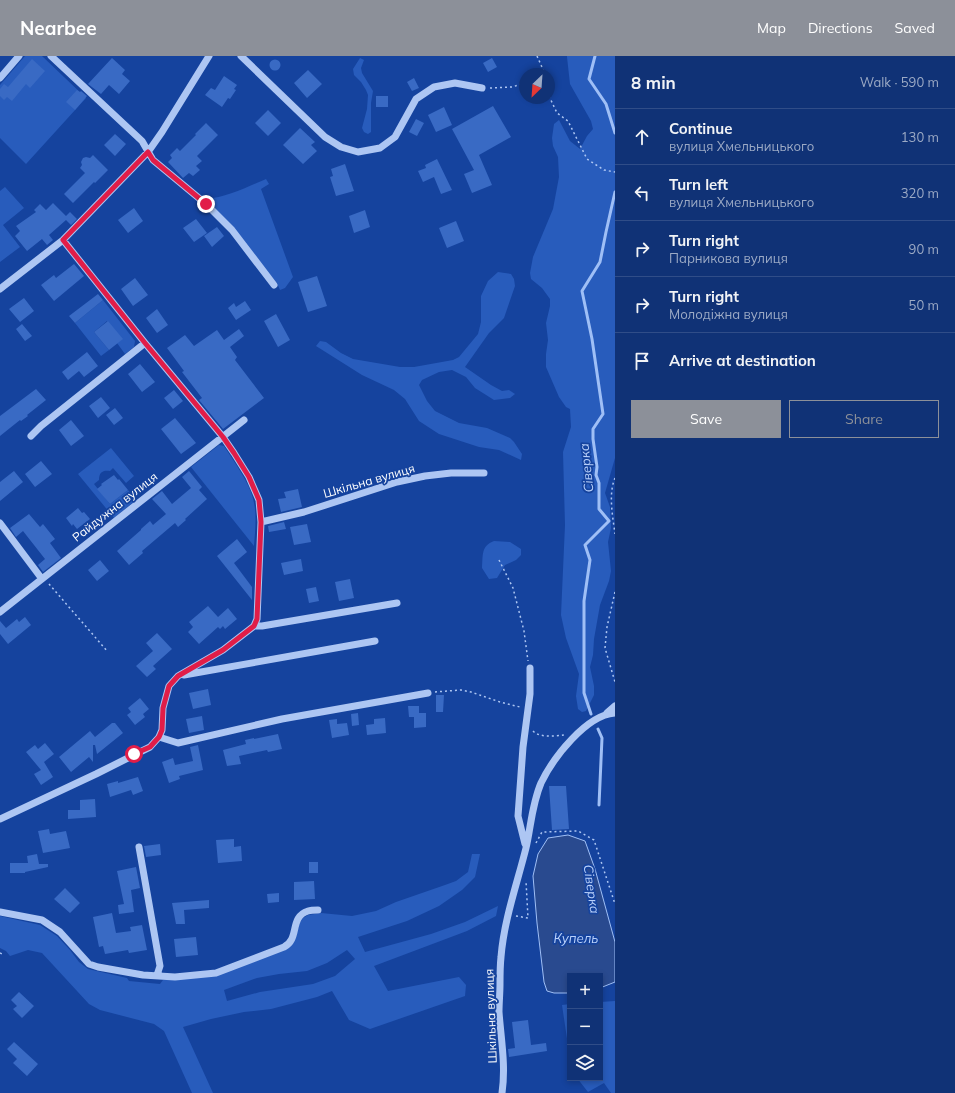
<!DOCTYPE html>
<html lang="en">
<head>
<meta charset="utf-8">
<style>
	:root { --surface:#103276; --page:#193a7b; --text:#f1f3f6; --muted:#9caac5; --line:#304d88; --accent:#8c9099 }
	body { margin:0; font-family:Mulish,sans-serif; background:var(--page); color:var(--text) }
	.controls { position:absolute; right:12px; bottom:12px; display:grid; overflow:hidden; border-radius:0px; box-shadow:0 2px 6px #0003 }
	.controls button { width:36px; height:36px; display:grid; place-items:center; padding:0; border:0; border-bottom:1px solid var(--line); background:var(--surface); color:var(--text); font:20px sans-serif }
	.compass { position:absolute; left:519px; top:12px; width:36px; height:36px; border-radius:50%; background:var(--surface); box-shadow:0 2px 6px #0003; rotate:205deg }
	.stop { position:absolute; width:12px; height:12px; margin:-9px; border:3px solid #e11d48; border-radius:50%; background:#fff }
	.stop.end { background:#e11d48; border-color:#fff; box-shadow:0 1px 4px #0008 }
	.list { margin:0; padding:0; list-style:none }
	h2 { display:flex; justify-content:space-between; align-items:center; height:52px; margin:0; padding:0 16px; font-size:17px }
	h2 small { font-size:13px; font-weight:400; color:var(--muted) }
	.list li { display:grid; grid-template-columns:26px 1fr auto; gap:12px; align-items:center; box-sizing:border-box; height:56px; padding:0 16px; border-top:1px solid var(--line) }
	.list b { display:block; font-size:15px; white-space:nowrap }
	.list p { margin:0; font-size:13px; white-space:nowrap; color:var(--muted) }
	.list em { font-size:13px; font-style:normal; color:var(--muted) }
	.actions { display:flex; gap:8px; padding:12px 16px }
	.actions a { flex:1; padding:9px 0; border:1px solid var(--accent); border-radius:0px; text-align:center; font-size:14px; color:var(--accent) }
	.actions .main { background:var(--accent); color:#fff }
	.icon { flex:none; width:22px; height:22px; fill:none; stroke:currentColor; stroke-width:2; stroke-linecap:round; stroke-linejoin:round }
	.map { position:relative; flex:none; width:615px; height:1037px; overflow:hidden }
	header { display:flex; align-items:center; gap:24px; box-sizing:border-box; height:56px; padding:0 20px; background:var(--accent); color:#fff }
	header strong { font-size:19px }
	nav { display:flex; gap:22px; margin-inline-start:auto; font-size:14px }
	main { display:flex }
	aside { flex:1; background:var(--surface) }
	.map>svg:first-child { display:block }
	.green { fill:#285cbc; fill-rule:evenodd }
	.water { fill:#294a8f; stroke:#9fbff6 }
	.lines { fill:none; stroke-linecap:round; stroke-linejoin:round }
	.stream { stroke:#9fbff6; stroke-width:3 }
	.building { fill:#396ac4 }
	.path { stroke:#adc6f3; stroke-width:1.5; stroke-dasharray:2 3; stroke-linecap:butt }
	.minor { stroke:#adc6f3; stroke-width:7 }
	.route { stroke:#e11d48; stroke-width:5 }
	.labels { text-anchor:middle; stroke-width:3.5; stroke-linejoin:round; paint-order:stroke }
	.street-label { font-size:12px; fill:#fff; stroke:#15439e }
	.water-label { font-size:13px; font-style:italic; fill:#b9d0fa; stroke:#15439e }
</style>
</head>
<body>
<header>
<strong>Nearbee</strong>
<nav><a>Map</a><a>Directions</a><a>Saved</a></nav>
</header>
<main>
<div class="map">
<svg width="615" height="1037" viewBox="0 0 615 1037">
	<rect width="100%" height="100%" fill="#15439e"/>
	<path class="green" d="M25,0h17l44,42 -60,66 -26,-26v-53z
		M567,0h48v402l-10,35 5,14 1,21 -3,14 3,29 -2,10 -9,24 -6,34 -1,16 -3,12 4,19v9l-8,16 -4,1 -4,-3 -2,-13 3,-22 -13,-36 -5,-23 4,-90 -2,-73 8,-25 -1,-18 -4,-2 -7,-10 -13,-30v-13l2,-14 -2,-17 4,-17v-7l-8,-11 -11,-9 -1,-6 3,-16 20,-48 6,-32 -1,-20 -5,-11 -1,-8 2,-14 5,-4 11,21 10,8 7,-13 6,-7 -2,-8 -21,-37 -3,-27z
		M360,2l4,2 -3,8 1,5 11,18 -2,12v29l-3,2 -4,-2 -2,-4 5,-19 1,-14 -2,-5 -5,-8 -7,-7 -1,-6z
		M266,123l3,5 -8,5 32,88 -8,11 -5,2 -3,-7 -75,-85c18,3 47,-12 64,-19z
		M5,131l19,21 -21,17 17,22 -20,15v-71z
		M498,216l13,2 3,5 1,7 -11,32 -15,15 -24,34 26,18 11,6 7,-1 6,4 -5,4 -16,2 -19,-12 -9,-11 -14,-7 -13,2 -17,8 -3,5 8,16 8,10 24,12 28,5 23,10 4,4 8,12 -1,6 -22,-10 -20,-3 -40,-13 -20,-13 -14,-22 -11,-9 -32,-15 -46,-29 4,-5 6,1 15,11 12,6 47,8h14l39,-7 6,-3 19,-23 3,-12v-26l7,-15z
		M103,244l32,41 -1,6 -9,7 -8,-11 5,-4 -15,-18 -13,11 15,18 -8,6 -26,-33z
		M219,389l5,1c9,14 28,40 30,57 3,14 1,29 0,43l-63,-79z
		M111,392l23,28 -8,7 -13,-15 -3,3c-7,-1 -11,1 -11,9l-5,4 16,20 18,-14 8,10 -22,18 -36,-44z
		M494,485l16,1 11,7v6l-5,5 -11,5 -8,13 -8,1 -7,-11c1,-13 -1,-22 12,-27z
		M472,798h8l-5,23 -13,13 -23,16 -32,15 -49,16 7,15 66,-18 34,-12 33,-16 -2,10 -29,15 -93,35 14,25 71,-14 7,8 -1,11 -95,33 -21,-9 -17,-29 -15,6 -46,12 -27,3 -33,7 -28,8 30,66h-21l-28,-62 -10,-7 -54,-14 -11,-6 -47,-51 -14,-3 -18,6 -4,-5 -6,-3v-32l40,9 17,11 13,14 9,12 9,7 39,9 2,3 31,3 3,-4 54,-5 73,-28 4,-5 6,-20 3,-4 5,-3 13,-2 31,3 24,-5 20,-9 49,-17 11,-4 12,-9zM347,894l8,9 -20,17 -22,8 -53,8 -33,9 -3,-11 33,-12 22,-4 28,-3 20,-8z
		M615,945v92h-4l-7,-10 -16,9 -11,-14h23v-76z
		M570,948v55l-8,-54z"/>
	<path class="water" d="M568,779l17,6 10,28 20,73v40l-15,6v-12h-30v17h-16l-7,-2 -3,-9 -7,-59 -4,-47 5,-22 10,-16z"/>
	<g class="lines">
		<path class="stream" d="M595,0l-6,23 17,25 9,29
			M591,658l-7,-21v-92l6,-41 -5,-15 24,-24 -10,-12v-26l-3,-8 1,-8 -4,-28v-10l10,-15 -11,-75 -10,-48 18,-29 6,-30 9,-40
			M598,673l4,9 -3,67"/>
	</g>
	<path class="building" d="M112,2l13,12 -3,4 8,7 -11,13 -10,-9 -8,9 -13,-10z
		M492,2l5,9 -9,5 -5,-9z
		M32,3l13,12 -15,17 -4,-4 -14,17 -5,-4 -3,3 -4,-4v-7l4,-5 4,3z
		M269.5 9a5.5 5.5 0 1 1 11 0a5.5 5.5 0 1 1-11 0Z
		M308,14l14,14 -15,14 -13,-15z
		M224,20l13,9 -3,4 2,1 -6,9 -2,-1 -6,9 -17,-12 6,-7 4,2z
		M414,22l5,10 -7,3 -5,-9z
		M77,34l3,2 1,-1 6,5 -12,14 -9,-8z
		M376,40h12v11h-12z
		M493,50l18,31 -32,18 13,30 -20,8 -8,-19 10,-4 -22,-41z
		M444,51l8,18 -16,7 -8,-17z
		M268,54l13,13 -13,13 -13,-13z
		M416,63l8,4 -7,13 -8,-4z
		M206,67l12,12 -21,21 5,5 -6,5 4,4 -7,6 -4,-3 -6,5 -15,-16 4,-4 -2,-3 7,-7 3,3 16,-16 -1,-1z
		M300,72l15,14 -4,3 6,6 -14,13 -20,-19z
		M115,78l11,10 -11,12 -11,-11z
		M93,99l15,15 -13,13 -1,-1 -21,21 -9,-9 21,-21 -5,-5 2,-3 -1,-3 2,-4 3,-1 4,1z
		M437,103l15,31 -11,4 -7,-17 -11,5 -5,-11 8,-3 -1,-3z
		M345,108l9,27 -18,5 -6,-19 3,-1 -2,-7z
		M53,147l13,13 4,-4 7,7 -6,6 -5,-5 -17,15 4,5 -6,5 -5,-6 -15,12 -12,-15 5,-5 -4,-5 20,-14 -2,-2 6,-6 6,6z
		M134,152l9,13 -15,12 -10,-13z
		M365,154l5,17 -16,6 -5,-17z
		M196,163l11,14 -13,9 -11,-14z
		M456,165l8,20 -17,7 -8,-20z
		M217,171l7,9 -12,11 -8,-11z
		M74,208l10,12 -30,25 -13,-16 13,-10 2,3z
		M317,220l10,30 -19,6 -10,-30z
		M135,222l13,17 -15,11 -12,-17z
		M98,238l5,6 -28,23 -6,-7z
		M24,242l10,13 -14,11 -11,-13z
		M245,245l6,9 -15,10 -8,-12 6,-5 2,4z
		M157,253l11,16 -11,8 -11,-15z
		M276,258l14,26 -12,7 -14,-26z
		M108,265l15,18 -14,11 -15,-18z
		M22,268l10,12 -7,5 -9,-12z
		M239,273l5,7 -14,11 7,10 -2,3 29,38 -41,31 -24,-29 3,-2 -20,-26 2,-1 -17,-23 18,-13 9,11 23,-16 7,10z
		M87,296l11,14 -14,11 -5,-6 -11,9 -6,-8z
		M140,308l15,18 -13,10 -14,-18z
		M36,333l10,11 -19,15 1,1 -7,5 -1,-1 -20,16v-20z
		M174,334l9,11 -10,8 -9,-11z
		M101,341l9,11 -12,10 -9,-12z
		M115,352l8,10 -9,7 -8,-10z
		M175,362l21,25 -15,11 -20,-25z
		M71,364l13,16 -13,10 -12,-16z
		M41,405l11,13 -17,13 -10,-13z
		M14,415l9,11 -23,19v-19z
		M189,415l13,16 -3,3 8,9 -22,20 1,1 -8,7 -3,-4 -33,28 1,2 -14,12 -12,-14 24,-21v-1l9,-8 3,4 13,-11 -14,-15 10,-8 10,13 19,-16 -9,-11z
		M114,419l4,5 1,-1 9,11 -18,14 -13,-15 5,-4 -1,-1z
		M298,433l4,18 -21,5 -3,-13 8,-1 -2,-6z
		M78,452l4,5 2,-1 6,7 -13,10 -4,-5 -1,2 -6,-8z
		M29,458l11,13 3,-3 12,15 -5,4 11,15 -18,14 -5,-7 7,-6 -22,-28 -7,6 -6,-9z
		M284,466l2,7 -17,3 -1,-6z
		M307,468l4,18 -17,3 -4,-18z
		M237,483l10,13 -13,11 18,24v13l-35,-44z
		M301,503l2,12 -19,4 -3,-12z
		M100,504l9,11 -12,10 -9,-11z
		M350,523l4,19 -15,3 -4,-19z
		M316,531l3,14 -10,2 -3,-14z
		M208,550l10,11 10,-9 9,11 -12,10 -2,-3 -3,3 -2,-2 -19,17 -11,-12 5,-5 -4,-5z
		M25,561l6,8 -23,19 -8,-10v-13l6,7 11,-9 2,3z
		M157,577l15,16 -19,17 3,3 -9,8 -11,-11 17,-15 -7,-8z
		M208,633l3,16 -18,4 -4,-16z
		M436,639h8l-1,17h-7z
		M140,642l9,11 -6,5 2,3 -10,8 -8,-10 4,-3 -3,-4z
		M408,650h11v7h7v14l-12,1v-11h-5z
		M358,657l1,12 -7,1 -1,-12z
		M202,660l2,14 -15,3 -3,-14z
		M385,662l1,15 -19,2 -1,-10 8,-1v-5z
		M337,663v5l10,-1 2,12 -17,3 -3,-18z
		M112,667h3l8,10 -26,21 -2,-9h-2v17l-4,-5 -18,15 -12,-15 31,-26 5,6z
		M278,678l4,15 -14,3 -1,-2 -28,6 2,8 -14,2 -4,-16 23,-6 -1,-4 9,-2v1z
		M45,687l9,11 -10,8 9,15 -12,8 -7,-11 7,-4 -15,-18 9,-7 3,4z
		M198,689l5,25 -24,6 1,3 -11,4 -7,-21 11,-4 2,7 18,-4 -3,-14z
		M138,721l5,14 -10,4 -2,-5 -21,7 -3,-13 11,-3v2z
		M549,730h17l3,43 -17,1z
		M95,743l1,18 -28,2v-9h12v-10z
		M49,773l1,5 16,-3 4,17 -27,5 -5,-22z
		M234,783v8l7,-1 1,15 -24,2 -2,-23z
		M160,788l1,11 -15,2 -2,-11z
		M37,798l2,10h9v3l-23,5v1h-15v-10h18l-1,-7z
		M309,806h9v11h-9z
		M136,811l4,21 -9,2 3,22 -15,2 -1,-9 6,-1 -7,-33z
		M314,825l1,18 -21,1v-18z
		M65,832l15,15 -10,10 -16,-14z
		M279,837v9l-11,1 -1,-9z
		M209,844v8l-25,2 1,14h-9l-4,-21z
		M112,857l4,20 15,-2 -1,-4 12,-2 5,25 -18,3 -1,-3 -23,4 -2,-8 -4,1 -6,-30z
		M196,881l2,18 -22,2 -2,-18z
		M19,936l15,14 -12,12 -9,-9 4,-3 -6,-6z
		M528,964l3,25 15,-2 1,8 -38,6 -1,-8 7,-1 -3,-26z
		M14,986l24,22 -11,12 -14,-13 4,-4 -10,-10z"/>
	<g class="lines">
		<path class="path" d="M537,0l8,18
			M490,32l22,-1 13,-4
			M549,40l8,17 11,8 19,38 17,11 11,2
			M615,422c-7,16 -2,40 0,56
			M499,504l14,28 11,43 4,30
			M49,528l59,68
			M615,536l-8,35 -2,21 10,34
			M435,636l26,-2 10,2 29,10 20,5
			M533,675c7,7 21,5 31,4
			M536,787l6,-11 36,-1 16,9 21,64
			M516,860l12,2 -2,-37
			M0,897l4,2"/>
		<path class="minor" d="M51,0l91,85 11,19 53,44 26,26 42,55
			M241,0l84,81 16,10 17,5 22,-4 15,-11 21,-38 18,-12 21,-4 27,5
			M0,22l19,-22
			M0,233l63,-49 85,-88 14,-20 47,-76
			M31,380l10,-10 104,-83
			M261,466l43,-10 93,-30 28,-6 26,-3h33
			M0,467l42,56
			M0,556l244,-192
			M254,570h8l135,-23
			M184,619l191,-34
			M607,657l8,-7
			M159,681l19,6 104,-24 146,-26
			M0,763l96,-45 54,-27 9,-10 3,-7 1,-22 6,-22 9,-10 45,-26 31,-24 3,-7 4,-97 -2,-22 -10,-23 -15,-24 -11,-16 -78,-94 -82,-103
			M525,788l-7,-28 5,-69 7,-53v-26
			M139,791l21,119 -3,9
			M0,856l42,8 18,12 29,32 9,3 45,8 32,2 41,-4 68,-26c16,-8 5,-30 24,-36 3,-1 7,-1 10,-1
			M502,1037c4,-27 -1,-54 -3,-81 0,-9 1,-19 1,-28 0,-9 0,-18 1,-27 3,-37 16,-73 25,-109 5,-22 6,-44 15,-65 12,-25 45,-68 74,-70"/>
	</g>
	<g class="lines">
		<path class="route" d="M134,698l16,-7 9,-10 3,-7 1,-22 6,-22 9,-10 45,-26 31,-24 3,-7 4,-97 -2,-22 -10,-23 -15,-24 -11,-16 -78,-94 -82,-103 85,-88 5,8 53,44"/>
	</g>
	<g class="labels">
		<g class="street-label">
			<text transform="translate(369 425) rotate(-16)" y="4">Шкільна вулиця</text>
			<text transform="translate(115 451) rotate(-38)" y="4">Райдужна вулиця</text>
			<text transform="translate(491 960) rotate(-92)" y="4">Шкільна вулиця</text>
		</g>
		<g class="water-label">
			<text transform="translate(586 412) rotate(-96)" y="5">Сіверка</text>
			<text transform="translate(592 833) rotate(82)" y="5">Сіверка</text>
			<text x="576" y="887">Купель</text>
		</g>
	</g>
</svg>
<div class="controls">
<button>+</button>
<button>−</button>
<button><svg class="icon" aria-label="layers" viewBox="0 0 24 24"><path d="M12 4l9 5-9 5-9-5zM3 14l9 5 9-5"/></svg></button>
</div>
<svg class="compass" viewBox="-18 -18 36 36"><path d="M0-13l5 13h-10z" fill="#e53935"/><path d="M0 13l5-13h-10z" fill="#9caac5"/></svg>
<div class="stop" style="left:134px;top:698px"></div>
<div class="stop end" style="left:206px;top:148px"></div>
</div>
<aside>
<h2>8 min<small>Walk · 590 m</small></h2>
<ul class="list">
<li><svg class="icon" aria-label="ahead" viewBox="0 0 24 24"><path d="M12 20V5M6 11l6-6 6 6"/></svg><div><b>Continue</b><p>вулиця Хмельницького</p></div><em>130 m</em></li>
<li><svg class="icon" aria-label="left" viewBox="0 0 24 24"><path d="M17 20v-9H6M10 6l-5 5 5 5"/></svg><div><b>Turn left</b><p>вулиця Хмельницького</p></div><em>320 m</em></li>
<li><svg class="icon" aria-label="right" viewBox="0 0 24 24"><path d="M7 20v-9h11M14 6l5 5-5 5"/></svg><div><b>Turn right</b><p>Парникова вулиця</p></div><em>90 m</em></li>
<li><svg class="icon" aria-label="right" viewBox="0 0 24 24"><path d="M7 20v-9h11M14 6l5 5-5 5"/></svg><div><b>Turn right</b><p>Молодіжна вулиця</p></div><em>50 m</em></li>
<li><svg class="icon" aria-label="arrive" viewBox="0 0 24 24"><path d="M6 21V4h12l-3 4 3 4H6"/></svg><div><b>Arrive at destination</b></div></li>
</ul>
<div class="actions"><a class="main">Save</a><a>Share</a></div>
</aside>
</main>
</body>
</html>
